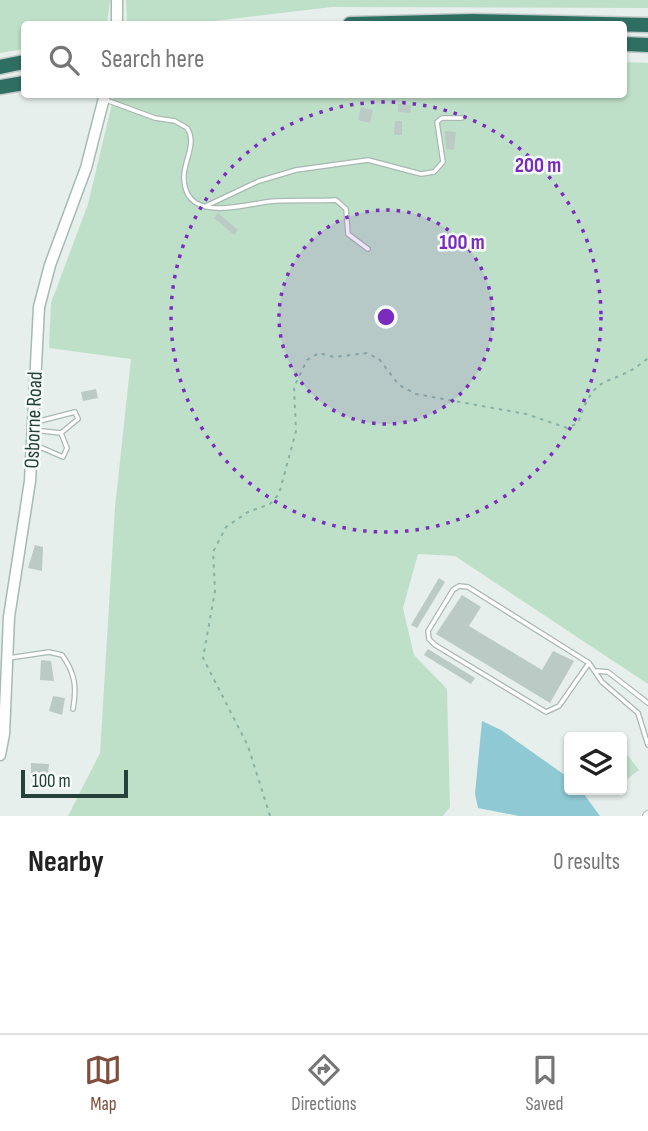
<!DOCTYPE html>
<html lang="en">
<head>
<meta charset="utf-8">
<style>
	:root { --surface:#fff; --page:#f6f6f6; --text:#222; --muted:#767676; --line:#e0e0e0; --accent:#804e3d }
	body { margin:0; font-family:"Sofia Sans Condensed",sans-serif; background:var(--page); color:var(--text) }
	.controls { position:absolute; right:21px; bottom:21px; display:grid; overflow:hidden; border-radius:7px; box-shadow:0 2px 5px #0004 }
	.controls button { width:63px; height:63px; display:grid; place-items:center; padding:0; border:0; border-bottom:2px solid var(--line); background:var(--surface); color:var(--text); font:35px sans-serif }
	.scale { position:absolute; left:21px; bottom:18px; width:107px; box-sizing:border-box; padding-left:7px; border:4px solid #24423a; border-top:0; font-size:19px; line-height:24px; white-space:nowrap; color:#24423a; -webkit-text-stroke:5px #f7fbf9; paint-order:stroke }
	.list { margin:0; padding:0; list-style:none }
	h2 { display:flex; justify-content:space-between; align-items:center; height:91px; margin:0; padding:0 28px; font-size:30px }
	h2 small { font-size:23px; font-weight:400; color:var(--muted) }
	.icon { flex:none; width:38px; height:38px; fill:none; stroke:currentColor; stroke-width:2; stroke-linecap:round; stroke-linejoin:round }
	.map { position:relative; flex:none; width:648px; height:816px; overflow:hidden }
	.search { position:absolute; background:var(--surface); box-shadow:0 2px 5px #0004; left:21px; right:21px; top:21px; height:77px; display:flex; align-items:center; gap:18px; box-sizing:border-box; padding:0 24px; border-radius:7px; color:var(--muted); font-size:26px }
	.sheet { height:217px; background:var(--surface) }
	nav { display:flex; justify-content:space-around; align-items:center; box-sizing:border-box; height:98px; border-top:2px solid var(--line); background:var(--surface); font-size:19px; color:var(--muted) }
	nav a { display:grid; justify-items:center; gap:4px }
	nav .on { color:var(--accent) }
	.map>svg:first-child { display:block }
	.green { fill:#bfe0c8 }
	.water { fill:#8ec9d4 }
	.building { fill:#bbcac4 }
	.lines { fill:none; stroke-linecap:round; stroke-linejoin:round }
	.lane-casing { stroke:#a8b8b2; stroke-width:6 }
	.street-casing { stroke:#a8b8b2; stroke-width:10 }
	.secondary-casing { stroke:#a4bbb3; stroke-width:13 }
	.highway-casing { stroke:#c2cac8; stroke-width:17 }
	.path { stroke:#86b3a5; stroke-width:2; stroke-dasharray:3.5 5; stroke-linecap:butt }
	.lane { stroke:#fff; stroke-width:3.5 }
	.street { stroke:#fff; stroke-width:8 }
	.secondary { stroke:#fff; stroke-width:10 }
	.highway { stroke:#2f6f62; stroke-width:14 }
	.ring { fill:none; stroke:#7b2cbf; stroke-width:3.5; stroke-dasharray:3.5 7 }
	.labels { text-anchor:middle; stroke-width:5; stroke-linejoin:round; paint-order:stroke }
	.street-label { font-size:21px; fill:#24423a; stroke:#f7fbf9 }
	.centre { fill:#7b2cbf; stroke:#f7fbf9; stroke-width:3.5 }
	.ring-label { font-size:21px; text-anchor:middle; font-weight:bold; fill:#7b2cbf; stroke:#f7fbf9; stroke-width:5; stroke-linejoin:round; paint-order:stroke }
</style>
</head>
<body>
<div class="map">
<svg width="648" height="816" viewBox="0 0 648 816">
	<rect width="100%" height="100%" fill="#e6efeb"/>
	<path class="green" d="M0,0h110l-3,24h-83v25l-24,4z
		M126,0h522v8l-316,-1 -144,17h-61z
		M624,62l24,1v621l-193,-128 -37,-2 -15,54 11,47 33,34 3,118 -7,9h-375l32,-63 15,-246 16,-148 -82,-11 2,-45 37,-99 26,-109 510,-1z
		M622,748l17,22 -17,13z"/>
	<path class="water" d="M482,721l19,9 68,48v12h12l19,26h-81l-41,-8 -3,-14z"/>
	<path class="building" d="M398,104l13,1v8l-13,-1z
		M361,107l12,3 -3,13 -12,-3z
		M395,121h7v14h-8z
		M445,131l11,1 -2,18 -8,-1z
		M218,213l20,17 -4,5 -20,-17z
		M96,389l2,9 -15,3 -2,-9z
		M35,545l8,2 -1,24 -14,-3z
		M439,578l6,4 -28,46 -6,-3z
		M462,595l19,12 -12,19 73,44 11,-19 21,10 -24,42 -114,-69z
		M428,649l47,29 -4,6 -47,-29z
		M41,660l10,1 3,20 -14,-1z
		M53,696l12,2 -3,17 -13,-4z
		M31,763l18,1 -1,10h-17z"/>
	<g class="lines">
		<g class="lane-casing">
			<path id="lane" d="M106,100l49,18 20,3 12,7c11,16 -5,35 -3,52 3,46 65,22 92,21 20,-1 40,0 60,-1l10,9 2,25 20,15
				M206,206l53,-25 37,-11 72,-10 53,14 13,-2 9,-10 -6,-40 5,-4h20
				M36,422l39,-10 3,7 -17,14
				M33,430l28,3 6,15 -4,9 -30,-13
				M9,658l40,-6 13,3c13,18 15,32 11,54
				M589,663l-30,43 -13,6 -111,-67 -6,-6 -1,-8 25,-41 6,-4 9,1 121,76 13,19 36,31 10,32
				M597,671l11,1 40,31"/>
		</g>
		<g class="street-casing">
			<path id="street" d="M647,816l1,-1"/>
		</g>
		<g class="secondary-casing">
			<path id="secondary" d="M117,24v-24
				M0,755l4,-21 5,-117 21,-136 9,-174 11,-42 36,-97 19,-74"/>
		</g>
		<g class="highway-casing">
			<path id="highway" d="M350,24l122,-3 176,4
				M624,44l24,1
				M0,67l24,-5
				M0,87l24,-4"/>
		</g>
		<path class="path" d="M270,816l-22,-70 -45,-88 12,-67 -2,-39 13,-25 22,-15 22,-8 9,-10 17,-63 -2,-44 13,-27 12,-7 15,4 33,-4 12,6 20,26 17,9 110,20 41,14 11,-5c19,-57 32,-32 70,-65"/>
		<use href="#lane" class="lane"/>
		<use href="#street" class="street"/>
		<use href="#secondary" class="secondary"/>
		<use href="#highway" class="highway"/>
	</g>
	<circle cx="386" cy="317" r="107" fill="#7b2cbf" fill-opacity=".12"/>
	<g class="ring">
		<circle cx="386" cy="317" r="107"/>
		<circle cx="386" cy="317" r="215"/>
	</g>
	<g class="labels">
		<g class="street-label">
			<text transform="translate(33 420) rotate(-88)" y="7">Osborne Road</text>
		</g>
	</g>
	<circle cx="386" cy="317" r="10" class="centre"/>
	<g class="ring-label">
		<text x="538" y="172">200 m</text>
		<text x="462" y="249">100 m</text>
	</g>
</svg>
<div class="controls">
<button><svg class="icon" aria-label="layers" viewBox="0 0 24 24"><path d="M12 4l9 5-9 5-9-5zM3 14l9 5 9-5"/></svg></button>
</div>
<div class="scale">100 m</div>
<div class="search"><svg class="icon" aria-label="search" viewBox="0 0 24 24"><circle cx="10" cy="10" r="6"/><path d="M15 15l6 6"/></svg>Search here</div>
</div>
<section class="sheet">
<h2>Nearby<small>0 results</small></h2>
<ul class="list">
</ul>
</section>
<nav>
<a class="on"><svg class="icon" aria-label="map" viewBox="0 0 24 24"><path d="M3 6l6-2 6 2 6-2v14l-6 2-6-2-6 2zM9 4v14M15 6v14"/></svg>Map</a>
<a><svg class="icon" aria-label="directions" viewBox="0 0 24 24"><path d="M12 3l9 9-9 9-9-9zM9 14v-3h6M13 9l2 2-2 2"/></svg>Directions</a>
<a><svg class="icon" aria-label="saved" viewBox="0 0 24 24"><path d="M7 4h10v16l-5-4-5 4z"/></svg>Saved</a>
</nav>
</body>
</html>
